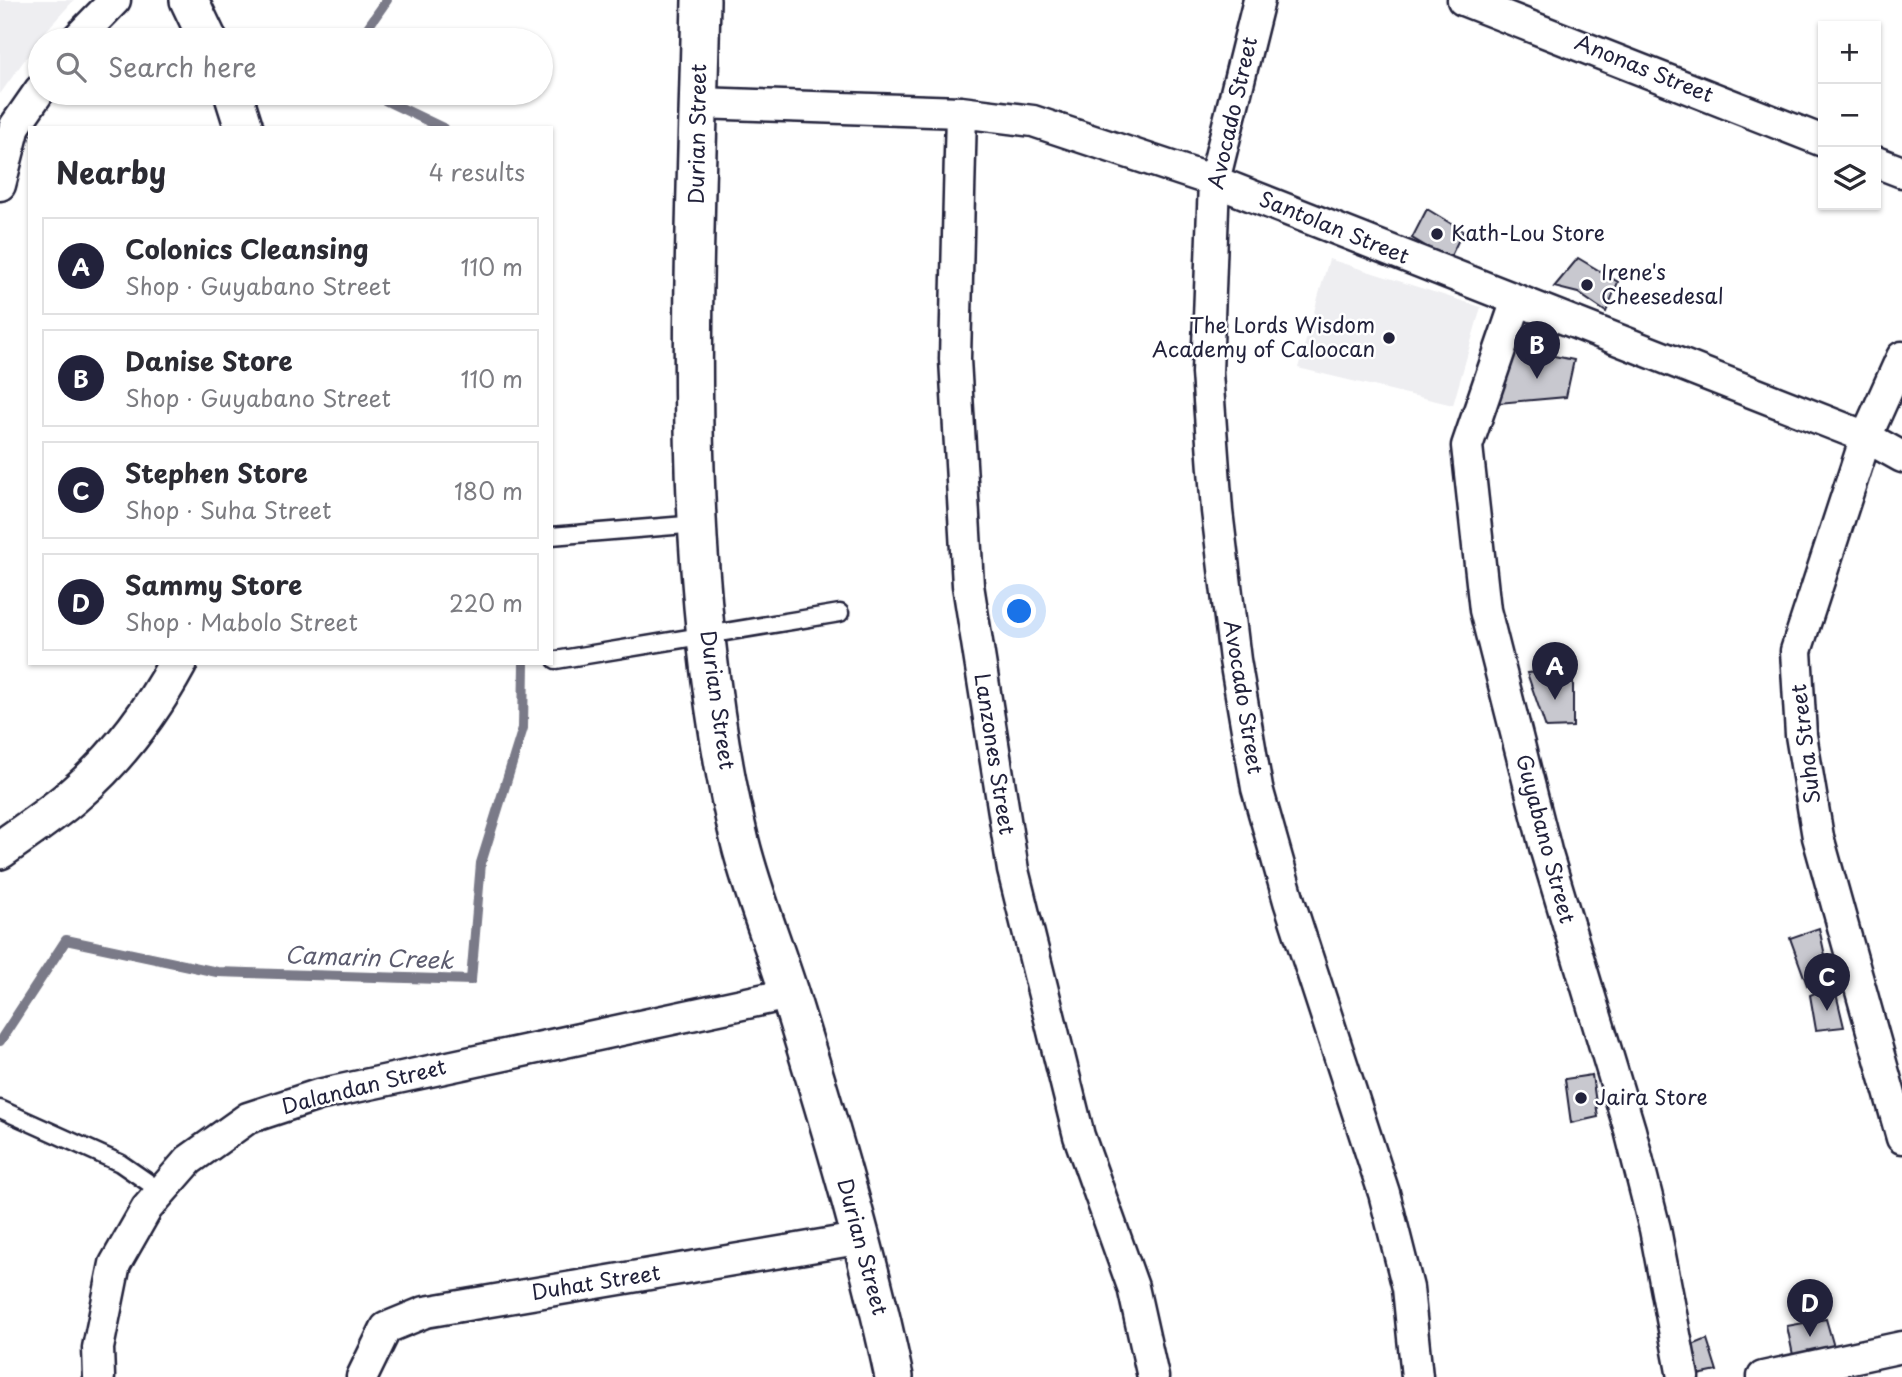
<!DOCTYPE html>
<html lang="en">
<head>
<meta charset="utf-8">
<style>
	:root { --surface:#fff; --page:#f7f7f7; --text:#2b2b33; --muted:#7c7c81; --line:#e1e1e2; --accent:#22223b }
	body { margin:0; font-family:"Playpen Sans",sans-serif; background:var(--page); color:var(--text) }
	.controls { position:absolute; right:21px; top:21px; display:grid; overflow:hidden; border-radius:0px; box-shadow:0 2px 5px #0004 }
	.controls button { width:63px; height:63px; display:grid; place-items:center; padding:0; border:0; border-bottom:2px solid var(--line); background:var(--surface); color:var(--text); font:35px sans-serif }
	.you { position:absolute; left:1020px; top:612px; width:24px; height:24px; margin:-18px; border:5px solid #fff; border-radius:50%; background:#1a73e8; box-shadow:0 0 0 10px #1a73e833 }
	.badge { display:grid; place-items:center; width:46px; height:46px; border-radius:50%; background:var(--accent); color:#fff; font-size:23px; font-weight:700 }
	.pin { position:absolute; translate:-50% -58px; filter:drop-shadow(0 2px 4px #0008) }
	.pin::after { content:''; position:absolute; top:37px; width:24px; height:21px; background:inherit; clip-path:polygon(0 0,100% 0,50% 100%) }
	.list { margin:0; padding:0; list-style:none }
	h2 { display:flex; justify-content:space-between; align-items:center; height:91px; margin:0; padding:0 28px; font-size:30px }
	h2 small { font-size:23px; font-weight:400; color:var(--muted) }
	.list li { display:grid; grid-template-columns:46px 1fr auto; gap:21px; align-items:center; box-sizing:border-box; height:98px; margin:0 14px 14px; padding:0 14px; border:2px solid var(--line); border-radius:0px }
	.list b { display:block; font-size:26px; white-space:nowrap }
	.list p { margin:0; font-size:23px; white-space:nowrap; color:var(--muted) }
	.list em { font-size:23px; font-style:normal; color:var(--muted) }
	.icon { flex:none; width:38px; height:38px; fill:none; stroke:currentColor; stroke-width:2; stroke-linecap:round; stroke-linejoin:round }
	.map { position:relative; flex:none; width:1902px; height:1377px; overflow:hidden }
	.search { position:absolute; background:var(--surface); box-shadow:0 2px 5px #0004; left:28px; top:28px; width:525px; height:77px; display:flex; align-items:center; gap:18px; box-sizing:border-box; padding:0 24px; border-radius:38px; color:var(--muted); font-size:26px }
	.panel { position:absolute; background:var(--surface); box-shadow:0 2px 5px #0004; left:28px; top:126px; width:525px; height:539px; border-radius:0px }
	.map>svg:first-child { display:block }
	.built { fill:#eeeef1 }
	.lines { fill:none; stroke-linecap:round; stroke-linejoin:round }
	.stream { stroke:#7a7a88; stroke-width:10 }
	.building { fill:#c8c8cf; stroke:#22223b; stroke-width:2 }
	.service-casing { stroke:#22223b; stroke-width:21 }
	.minor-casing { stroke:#22223b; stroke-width:35 }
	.tertiary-casing { stroke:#22223b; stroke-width:42 }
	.service { stroke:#fff; stroke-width:16 }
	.minor { stroke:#fff; stroke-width:30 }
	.tertiary { stroke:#fff; stroke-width:37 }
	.poi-dot { fill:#22223b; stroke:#fff; stroke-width:2.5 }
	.labels { text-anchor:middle; stroke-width:5; stroke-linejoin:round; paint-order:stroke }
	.street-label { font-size:21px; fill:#22223b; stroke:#fff }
	.poi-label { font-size:21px; fill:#22223b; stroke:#fff; text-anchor:start }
	.water-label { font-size:23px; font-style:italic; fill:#5c5c6f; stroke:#fff }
</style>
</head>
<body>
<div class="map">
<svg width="1902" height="1377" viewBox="0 0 1902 1377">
	<rect width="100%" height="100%" fill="#fff"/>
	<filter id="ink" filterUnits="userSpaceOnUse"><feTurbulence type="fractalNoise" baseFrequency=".0143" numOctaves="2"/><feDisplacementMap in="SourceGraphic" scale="14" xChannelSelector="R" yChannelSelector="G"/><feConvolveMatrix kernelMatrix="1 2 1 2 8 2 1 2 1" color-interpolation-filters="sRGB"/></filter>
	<g filter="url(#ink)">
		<path class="built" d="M0,0h74l-30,33 -44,61z
			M1329,259l152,48 -28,98 -155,-37z"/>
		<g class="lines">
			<path class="stream" d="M359,40l28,-40
				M370,93l73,35
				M0,1041l66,-101 151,32 254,8 10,-117 42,-135 1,-65"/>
		</g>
		<path class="building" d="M1427,209l36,22 -14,29 -37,-22z
			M1578,258l40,24 -12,30 -28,-19 -24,-6z
			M1510,347l64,13 -8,37 -67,6z
			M1573,670v57l-27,1 -19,-55z
			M1819,928l10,46 -22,11 -17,-47z
			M1834,985l10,42 -28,3 -6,-35z
			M1592,1075l6,42 -27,6 -6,-44z
			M1826,1319l8,28 -40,13 -7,-34z
			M1707,1339l10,32 -24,5 -8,-28z"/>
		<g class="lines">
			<g class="service-casing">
				<path id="service" d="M551,536l147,-12
					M556,660l284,-47
					M0,1109l120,54 42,29"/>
			</g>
			<g class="minor-casing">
				<path id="minor" d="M1259,0l-45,181 -7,192 10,138 18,149 22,128 32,113 95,292 24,95 9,89
					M1463,0l360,141
					M76,40l39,-40
					M698,103l263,9 72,9 181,60 652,256 36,20
					M961,112l-6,247 13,226 45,285 66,266 54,151 20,90
					M1876,162l26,10
					M0,185l15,-59 25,-36
					M1517,300l-50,146 18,164 61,241 84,279 25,99 28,148
					M1902,357l-36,80 -70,214 5,84 17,102 84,301
					M99,1377l-1,-29 17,-84 32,-56 42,-48 59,-42 70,-23 471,-101
					M362,1377l24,-49 39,-16 438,-74
					M1763,1377l139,-30"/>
			</g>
			<g class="tertiary-casing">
				<path id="tertiary" d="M189,0l19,40
					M701,0c-6,276 -26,572 39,842 13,52 34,103 50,154 39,126 77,252 104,381
					M233,93l11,35
					M0,850c25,-18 51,-35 74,-55 42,-36 78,-84 104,-132"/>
			</g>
			<use href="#service" class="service"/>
			<use href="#minor" class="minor"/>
			<use href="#tertiary" class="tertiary"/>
		</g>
	</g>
	<g class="poi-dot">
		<circle cx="1437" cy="234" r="7"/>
		<circle cx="1587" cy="285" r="7"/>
		<circle cx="1389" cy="338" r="7"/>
		<circle cx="1581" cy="1098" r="7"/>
	</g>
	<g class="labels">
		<g class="street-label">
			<text transform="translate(1644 69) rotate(22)" y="7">Anonas Street</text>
			<text transform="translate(1233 113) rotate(-77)" y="7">Avocado Street</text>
			<text transform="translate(698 134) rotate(-89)" y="7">Durian Street</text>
			<text transform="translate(1334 228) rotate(22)" y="7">Santolan Street</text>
			<text transform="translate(1243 697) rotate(81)" y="7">Avocado Street</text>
			<text transform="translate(717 700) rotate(82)" y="7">Durian Street</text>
			<text transform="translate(1806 744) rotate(-97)" y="7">Suha Street</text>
			<text transform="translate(994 754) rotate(81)" y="7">Lanzones Street</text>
			<text transform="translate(1545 839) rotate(75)" y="7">Guyabano Street</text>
			<text transform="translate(364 1087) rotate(-14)" y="7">Dalandan Street</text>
			<text transform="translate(862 1247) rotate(75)" y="7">Durian Street</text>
			<text transform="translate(596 1283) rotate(-9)" y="7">Duhat Street</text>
		</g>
		<g class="poi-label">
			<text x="1451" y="241">Kath-Lou Store</text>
			<text x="1601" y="280">Irene's<tspan x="1601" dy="24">Cheesedesal</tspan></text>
			<text x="1375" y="333" text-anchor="end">The Lords Wisdom<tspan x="1375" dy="24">Academy of Caloocan</tspan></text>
			<text x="1595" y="1105">Jaira Store</text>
		</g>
		<g class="water-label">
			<text transform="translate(369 958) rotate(2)" y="8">Camarin Creek</text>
		</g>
	</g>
</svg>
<div class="controls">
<button>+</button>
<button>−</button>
<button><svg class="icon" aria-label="layers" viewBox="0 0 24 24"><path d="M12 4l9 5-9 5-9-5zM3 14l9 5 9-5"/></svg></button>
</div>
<div class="you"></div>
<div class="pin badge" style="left:1555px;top:700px">A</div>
<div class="pin badge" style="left:1537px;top:379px">B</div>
<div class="pin badge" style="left:1827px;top:1011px">C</div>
<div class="pin badge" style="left:1810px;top:1337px">D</div>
<div class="search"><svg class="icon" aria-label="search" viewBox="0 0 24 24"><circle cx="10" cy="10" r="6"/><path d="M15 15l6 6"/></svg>Search here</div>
<section class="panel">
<h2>Nearby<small>4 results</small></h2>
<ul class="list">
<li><span class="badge">A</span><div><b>Colonics Cleansing</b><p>Shop · Guyabano Street</p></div><em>110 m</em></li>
<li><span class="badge">B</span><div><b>Danise Store</b><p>Shop · Guyabano Street</p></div><em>110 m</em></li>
<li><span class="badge">C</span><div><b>Stephen Store</b><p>Shop · Suha Street</p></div><em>180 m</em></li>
<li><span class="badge">D</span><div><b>Sammy Store</b><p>Shop · Mabolo Street</p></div><em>220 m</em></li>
</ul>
</section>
</div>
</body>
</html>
